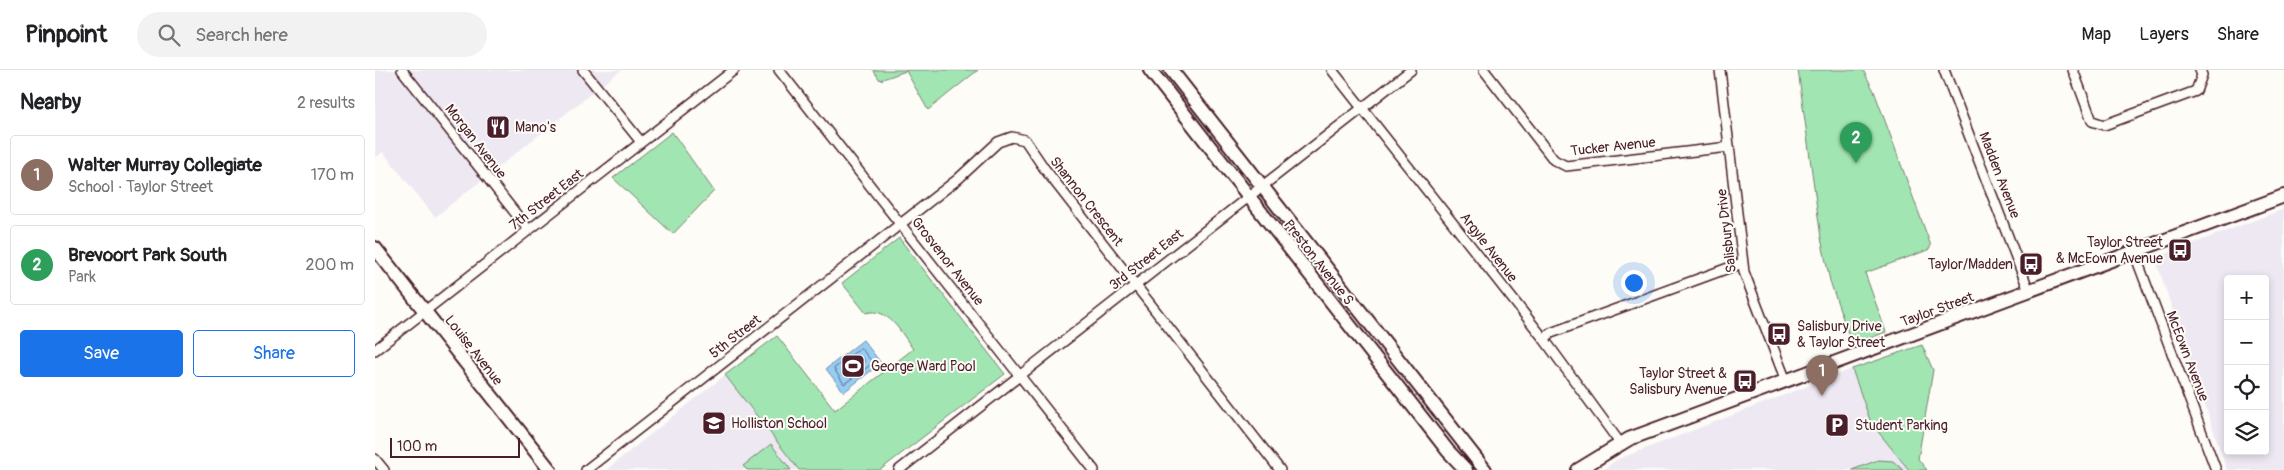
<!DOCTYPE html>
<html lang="en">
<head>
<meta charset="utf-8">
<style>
	:root { --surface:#fff; --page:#f2f2f2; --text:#202124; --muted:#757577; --line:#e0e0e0; --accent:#1a73e8 }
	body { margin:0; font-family:Pangolin,sans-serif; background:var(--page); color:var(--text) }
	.controls { position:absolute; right:15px; bottom:15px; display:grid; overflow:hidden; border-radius:5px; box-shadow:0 2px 8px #0003 }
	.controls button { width:45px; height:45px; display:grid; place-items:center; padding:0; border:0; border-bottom:1px solid var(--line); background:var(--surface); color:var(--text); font:25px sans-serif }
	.scale { position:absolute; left:15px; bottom:12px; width:130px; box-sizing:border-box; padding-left:5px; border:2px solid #4a1f2b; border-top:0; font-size:14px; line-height:18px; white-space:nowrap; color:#4a1f2b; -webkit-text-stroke:4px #fdfcf7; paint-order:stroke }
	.you { position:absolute; left:1258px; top:212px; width:18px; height:18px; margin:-12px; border:4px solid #fff; border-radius:50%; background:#1a73e8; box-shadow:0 0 0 8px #1a73e833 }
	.badge { display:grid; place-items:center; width:32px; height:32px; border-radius:50%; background:var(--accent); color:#fff; font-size:16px; font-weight:700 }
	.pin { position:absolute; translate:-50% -41px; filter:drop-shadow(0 1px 2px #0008) }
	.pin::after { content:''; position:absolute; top:26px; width:18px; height:15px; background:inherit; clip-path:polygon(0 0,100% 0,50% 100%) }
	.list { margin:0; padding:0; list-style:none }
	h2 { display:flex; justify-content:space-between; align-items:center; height:65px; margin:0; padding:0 20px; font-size:21px }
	h2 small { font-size:16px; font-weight:400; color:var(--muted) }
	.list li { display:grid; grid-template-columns:32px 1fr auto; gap:15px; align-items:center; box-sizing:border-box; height:80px; margin:0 10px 10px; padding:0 10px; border:1px solid var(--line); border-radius:5px }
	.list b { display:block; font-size:19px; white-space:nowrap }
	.list p { margin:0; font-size:16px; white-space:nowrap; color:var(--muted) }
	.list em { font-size:16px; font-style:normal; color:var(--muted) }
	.actions { display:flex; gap:10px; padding:15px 20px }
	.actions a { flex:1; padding:11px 0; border:1px solid var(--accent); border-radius:5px; text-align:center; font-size:18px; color:var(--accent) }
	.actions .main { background:var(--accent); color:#fff }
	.icon { flex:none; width:28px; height:28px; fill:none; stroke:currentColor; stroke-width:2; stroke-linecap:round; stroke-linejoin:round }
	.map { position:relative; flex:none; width:1909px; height:400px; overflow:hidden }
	header { display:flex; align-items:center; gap:30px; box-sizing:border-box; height:70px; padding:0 25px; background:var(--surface); border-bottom:1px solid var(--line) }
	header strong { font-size:24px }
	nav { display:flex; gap:28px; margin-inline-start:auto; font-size:18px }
	.search { width:350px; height:45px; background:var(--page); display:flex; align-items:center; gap:12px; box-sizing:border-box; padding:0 18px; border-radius:28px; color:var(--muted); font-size:19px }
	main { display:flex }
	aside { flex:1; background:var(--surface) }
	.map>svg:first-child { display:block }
	.built { fill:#eee8f3; fill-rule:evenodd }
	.green { fill:#a1e6b2; stroke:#76826e }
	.water { fill:#95cdf4; stroke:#7787a4 }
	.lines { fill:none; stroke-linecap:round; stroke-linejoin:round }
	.shore { stroke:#68657b; stroke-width:1 }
	.street-casing { stroke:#4a1f2b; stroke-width:12 }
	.secondary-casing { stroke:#4a1f2b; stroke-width:16 }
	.street { stroke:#fdfcf7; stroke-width:9 }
	.secondary { stroke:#fdfcf7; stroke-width:12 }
	.labels { text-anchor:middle; stroke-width:4; stroke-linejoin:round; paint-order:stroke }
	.poi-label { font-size:14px; fill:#4a1f2b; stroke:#fdfcf7; text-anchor:start }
	.street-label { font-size:14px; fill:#4a1f2b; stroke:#fdfcf7 }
</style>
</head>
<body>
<header>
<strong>Pinpoint</strong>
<div class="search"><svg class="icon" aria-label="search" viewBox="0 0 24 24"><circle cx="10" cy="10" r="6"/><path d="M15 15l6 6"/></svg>Search here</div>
<nav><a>Map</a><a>Layers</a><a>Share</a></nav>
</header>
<main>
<aside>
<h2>Nearby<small>2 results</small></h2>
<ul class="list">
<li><span class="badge" style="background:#8d6e63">1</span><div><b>Walter Murray Collegiate</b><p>School · Taylor Street</p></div><em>170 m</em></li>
<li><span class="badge" style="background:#2e9e5b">2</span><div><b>Brevoort Park South</b><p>Park</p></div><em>200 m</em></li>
</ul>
<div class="actions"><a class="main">Save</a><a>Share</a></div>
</aside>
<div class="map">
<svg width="1909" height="400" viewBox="0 0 1909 400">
	<rect width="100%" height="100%" fill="#fdfcf7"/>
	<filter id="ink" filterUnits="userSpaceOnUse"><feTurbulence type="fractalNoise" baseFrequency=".02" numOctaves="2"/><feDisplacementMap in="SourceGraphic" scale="10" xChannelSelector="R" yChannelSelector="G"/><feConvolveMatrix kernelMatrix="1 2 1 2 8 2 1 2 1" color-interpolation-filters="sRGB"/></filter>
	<g filter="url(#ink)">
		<path class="built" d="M0,0h246l-186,147 -52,-65 -8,6z
			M1909,139v261h-57l-72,-212zM1853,209h37v172h-37z
			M1477,299l20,54 37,47h-306l13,-10z
			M350,305l74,95h-193z"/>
		<path class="green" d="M498,0h105l-50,40 -22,-39 -26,9z
			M1423,0h65l11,21 57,155 -3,4 -63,23 21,59 -34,13 -22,-64 -9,-43z
			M297,62l42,59 -41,43 -60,-56z
			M524,168l106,136 -125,96h-81l-74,-95 52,-39 58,74 78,-61c-11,-15 -25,-43 -47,-36l-24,-30z
			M1547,275l11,25 -15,89 9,11h-18l-38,-47 -19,-54z
			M396,374l20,26h-44l-4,-4z
			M1503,390l15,1 10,9h-51z"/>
		<path class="water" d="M488,270l18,23 -37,29 -18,-23z"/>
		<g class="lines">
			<path class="shore" d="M486,278l12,15 -29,21 -10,-15z
				M485,287l4,2v3l-17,13h-3l-1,-5z"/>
			<g class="street-casing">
				<path id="street" d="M27,0l126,159
					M208,0l58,72
					M404,0l315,400
					M957,0l212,269 76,104
					M1109,0l70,90 12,6 163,-19
					M1345,0l24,202 42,109
					M1569,0l85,221
					M1698,0l19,51 12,4 92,-34 6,-16 -2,-5
					M1759,182l82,218
					M1169,269l7,-6 191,-70
					M0,280l359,-280
					M0,389l9,11
					M211,400l372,-291 40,-37 14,-5 13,3 19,28 236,302
					M524,400l512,-400"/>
			</g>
			<g class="secondary-casing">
				<path id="secondary" d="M775,0l298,381 18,19
					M796,0l314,400
					M0,178l175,222
					M1203,400l51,-31 655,-243"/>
			</g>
			<use href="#street" class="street"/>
			<use href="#secondary" class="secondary"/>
		</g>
	</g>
	<defs>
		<g id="restaurant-square" transform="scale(1.25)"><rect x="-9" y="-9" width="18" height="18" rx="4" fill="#4a1f2b" stroke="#fdfcf7"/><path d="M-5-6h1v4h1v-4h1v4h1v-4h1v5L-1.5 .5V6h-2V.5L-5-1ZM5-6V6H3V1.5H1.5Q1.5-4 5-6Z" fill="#fff"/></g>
		<g id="bus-square" transform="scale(1.25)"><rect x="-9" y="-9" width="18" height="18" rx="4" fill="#4a1f2b" stroke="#fdfcf7"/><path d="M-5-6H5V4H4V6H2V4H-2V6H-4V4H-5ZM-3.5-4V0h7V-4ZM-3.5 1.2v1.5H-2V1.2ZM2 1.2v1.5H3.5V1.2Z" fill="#fff"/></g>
		<g id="stadium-square" transform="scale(1.25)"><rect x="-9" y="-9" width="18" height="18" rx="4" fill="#4a1f2b" stroke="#fdfcf7"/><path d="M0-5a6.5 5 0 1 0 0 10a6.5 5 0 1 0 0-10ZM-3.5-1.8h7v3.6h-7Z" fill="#fff"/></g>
		<g id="school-square" transform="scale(1.25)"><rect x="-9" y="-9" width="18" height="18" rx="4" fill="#4a1f2b" stroke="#fdfcf7"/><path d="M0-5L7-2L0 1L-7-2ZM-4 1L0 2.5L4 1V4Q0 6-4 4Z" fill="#fff"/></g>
		<g id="parking-square" transform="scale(1.25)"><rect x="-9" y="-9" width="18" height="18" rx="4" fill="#4a1f2b" stroke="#fdfcf7"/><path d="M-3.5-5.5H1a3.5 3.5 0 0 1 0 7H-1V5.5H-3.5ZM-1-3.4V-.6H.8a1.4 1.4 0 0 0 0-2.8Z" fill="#fff"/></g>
	</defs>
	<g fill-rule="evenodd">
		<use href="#restaurant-square" x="123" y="57"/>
		<use href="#bus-square" x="1805" y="180"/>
		<use href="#bus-square" x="1656" y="194"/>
		<use href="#bus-square" x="1404" y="264"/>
		<use href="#stadium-square" x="478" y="296"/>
		<use href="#bus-square" x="1370" y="311"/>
		<use href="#school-square" x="339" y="353"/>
		<use href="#parking-square" x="1462" y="355"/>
	</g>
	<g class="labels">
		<g class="poi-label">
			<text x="140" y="62">Mano's</text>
			<text x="1788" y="177" text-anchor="end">Taylor Street<tspan x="1788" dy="16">&amp; McEown Avenue</tspan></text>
			<text x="1638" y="199" text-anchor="end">Taylor/Madden</text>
			<text x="1422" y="261">Salisbury Drive<tspan x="1422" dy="16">&amp; Taylor Street</tspan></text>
			<text x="496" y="301">George Ward Pool</text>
			<text x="1352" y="308" text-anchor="end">Taylor Street &amp;<tspan x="1352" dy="16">Salisbury Avenue</tspan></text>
			<text x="356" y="358">Holliston School</text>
			<text x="1480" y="360">Student Parking</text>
		</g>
		<g class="street-label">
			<text transform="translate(101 71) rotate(52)" y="5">Morgan Avenue</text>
			<text transform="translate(1238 76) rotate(-6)" y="5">Tucker Avenue</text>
			<text transform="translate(1625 105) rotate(69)" y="5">Madden Avenue</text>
			<text transform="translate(171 129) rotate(-38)" y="5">7th Street East</text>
			<text transform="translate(712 131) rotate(52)" y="5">Shannon Crescent</text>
			<text transform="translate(1351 161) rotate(-97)" y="5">Salisbury Drive</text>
			<text transform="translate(1114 177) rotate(52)" y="5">Argyle Avenue</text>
			<text transform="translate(771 189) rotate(-38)" y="5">3rd Street East</text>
			<text transform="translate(573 191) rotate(52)" y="5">Grosvenor Avenue</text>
			<text transform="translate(944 192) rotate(52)" y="5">Preston Avenue S</text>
			<text transform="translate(1562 239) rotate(-20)" y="5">Taylor Street</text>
			<text transform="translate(360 266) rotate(-38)" y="5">5th Street</text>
			<text transform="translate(99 280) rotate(52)" y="5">Louise Avenue</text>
			<text transform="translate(1813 286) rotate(69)" y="5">McEown Avenue</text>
		</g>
	</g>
</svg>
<div class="controls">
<button>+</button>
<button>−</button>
<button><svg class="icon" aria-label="locate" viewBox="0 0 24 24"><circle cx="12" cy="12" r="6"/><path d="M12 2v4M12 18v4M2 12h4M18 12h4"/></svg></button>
<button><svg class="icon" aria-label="layers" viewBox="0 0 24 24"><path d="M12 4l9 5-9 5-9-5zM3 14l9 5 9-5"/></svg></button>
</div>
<div class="scale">100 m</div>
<div class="you"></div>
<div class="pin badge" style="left:1447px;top:326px;background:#8d6e63">1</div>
<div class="pin badge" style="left:1481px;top:93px;background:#2e9e5b">2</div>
</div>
</main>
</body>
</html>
